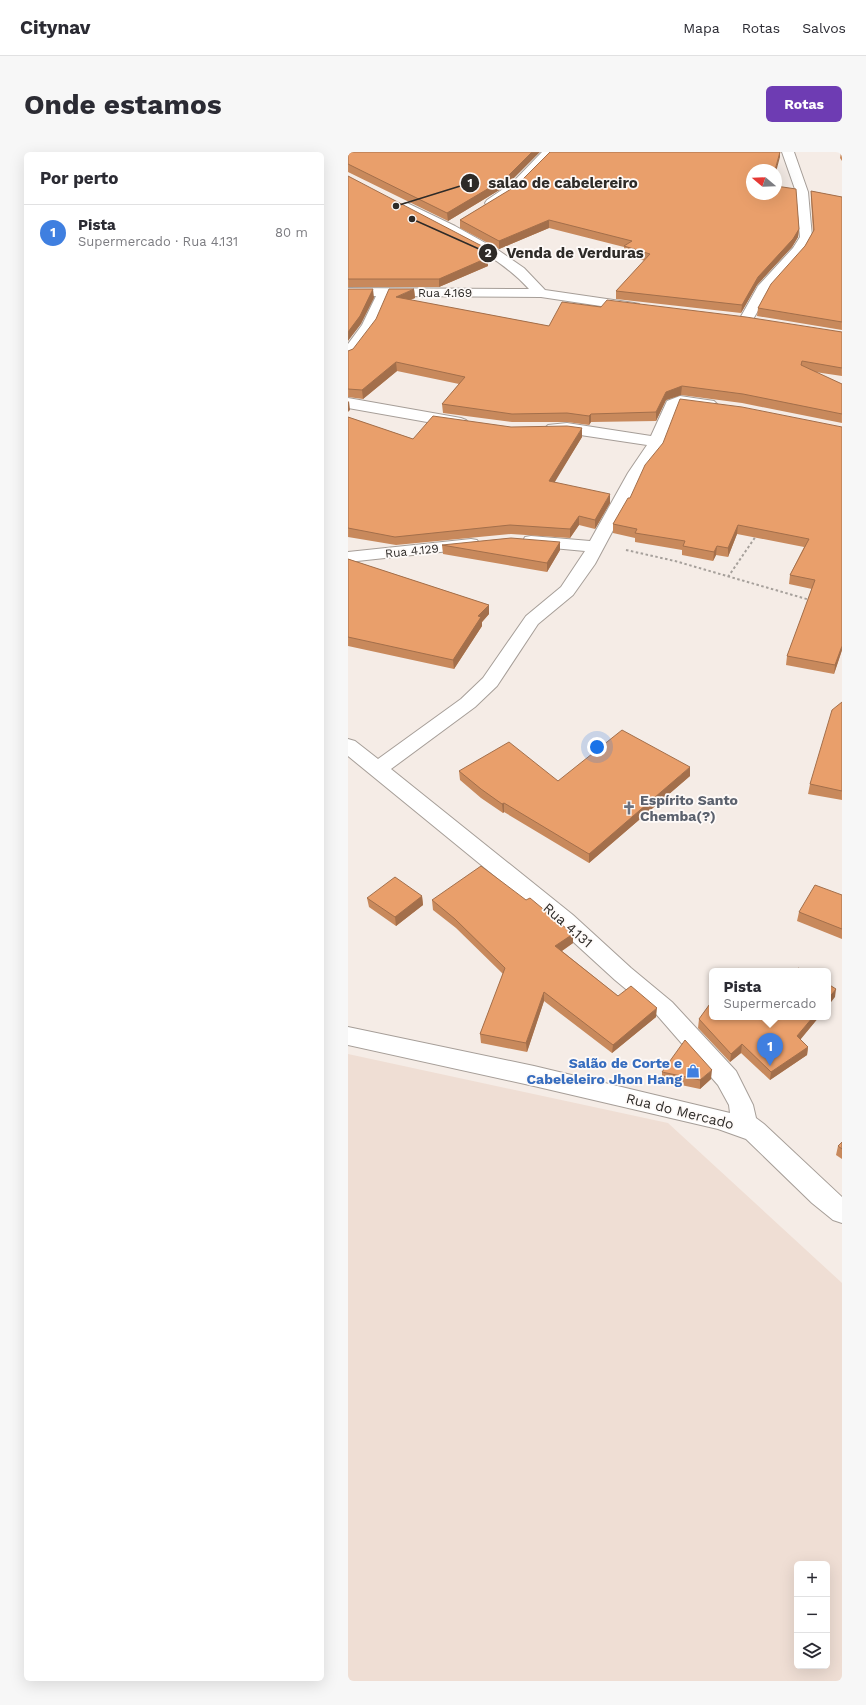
<!DOCTYPE html>
<html lang="pt">
<head>
<meta charset="utf-8">
<style>
	:root { --surface:#fff; --page:#f7f7f7; --text:#2b2b33; --muted:#7c7c81; --line:#e1e1e2; --accent:#6e3cb3 }
	body { margin:0; font-family:"Work Sans",sans-serif; background:var(--page); color:var(--text) }
	.controls { position:absolute; right:12px; bottom:12px; display:grid; overflow:hidden; border-radius:6px; box-shadow:0 4px 16px #0002 }
	.controls button { width:36px; height:36px; display:grid; place-items:center; padding:0; border:0; border-bottom:1px solid var(--line); background:var(--surface); color:var(--text); font:20px sans-serif }
	.compass { position:absolute; left:398px; top:12px; width:36px; height:36px; border-radius:50%; background:var(--surface); box-shadow:0 4px 16px #0002; rotate:289deg }
	.you { position:absolute; left:249px; top:595px; width:14px; height:14px; margin:-10px; border:3px solid #fff; border-radius:50%; background:#1a73e8; box-shadow:0 0 0 6px #1a73e833 }
	.badge { display:grid; place-items:center; width:26px; height:26px; border-radius:50%; background:var(--accent); color:#fff; font-size:13px; font-weight:700 }
	.pin { position:absolute; translate:-50% -33px; filter:drop-shadow(0 1px 2px #0008) }
	.pin::after { content:''; position:absolute; top:21px; width:14px; height:12px; background:inherit; clip-path:polygon(0 0,100% 0,50% 100%) }
	.popup { position:absolute; left:361px; top:816px; width:122px; height:52px; box-sizing:border-box; display:grid; place-content:center; border-radius:6px; background:var(--surface); filter:drop-shadow(0 1px 3px #0005); font-size:13px; white-space:nowrap; color:var(--muted) }
	.popup b { font-size:15px; color:var(--text) }
	.popup::after { content:''; position:absolute; left:50%; top:100%; margin-left:-8px; border:8px solid transparent; border-top-color:var(--surface) }
	.list { margin:0; padding:0; list-style:none }
	h2 { display:flex; justify-content:space-between; align-items:center; height:52px; margin:0; padding:0 16px; font-size:17px }
	h2 small { font-size:13px; font-weight:400; color:var(--muted) }
	.list li { display:grid; grid-template-columns:26px 1fr auto; gap:12px; align-items:center; box-sizing:border-box; height:56px; padding:0 16px; border-top:1px solid var(--line) }
	.list b { display:block; font-size:15px; white-space:nowrap }
	.list p { margin:0; font-size:13px; white-space:nowrap; color:var(--muted) }
	.list em { font-size:13px; font-style:normal; color:var(--muted) }
	.icon { flex:none; width:22px; height:22px; fill:none; stroke:currentColor; stroke-width:2; stroke-linecap:round; stroke-linejoin:round }
	.map { position:relative; flex:none; width:494px; height:1529px; overflow:hidden; border-radius:6px }
	header { display:flex; align-items:center; gap:24px; box-sizing:border-box; height:56px; padding:0 20px; background:var(--surface); border-bottom:1px solid var(--line) }
	header strong { font-size:19px }
	nav { display:flex; gap:22px; margin-inline-start:auto; font-size:14px }
	.intro { display:flex; align-items:center; justify-content:space-between; box-sizing:border-box; height:96px; padding:0 24px }
	h1 { margin:0; font-size:28px }
	.button { padding:10px 18px; border-radius:6px; background:var(--accent); color:#fff; font-size:14px; font-weight:700 }
	main { display:flex; gap:24px; padding:0 24px }
	aside { flex:1; background:var(--surface); border-radius:6px; box-shadow:0 4px 16px #0002 }
	.map>svg:first-child { display:block }
	.built { fill:#efded4; fill-rule:evenodd }
	.lines { fill:none; stroke-linecap:round; stroke-linejoin:round }
	.minor-casing { stroke:#a69e98; stroke-width:2 }
	.path { stroke:#a6a09b; stroke-width:2; stroke-dasharray:2.5 2.5; stroke-linecap:butt }
	.minor { fill:#fff; fill-rule:evenodd }
	.wall { fill:#c8895c }
	.shaded-wall { fill:#a36f4b }
	.building { fill:#e99f6b; stroke:#a36f4b }
	.labels { text-anchor:middle; stroke-width:3.5; stroke-linejoin:round; paint-order:stroke }
	.far-street-label { font-size:12px; fill:#2e2b28; stroke:#fefaf8 }
	.worship-label { font-size:14px; font-weight:bold; fill:#5b616d; stroke:#fefaf8; text-anchor:start }
	.street-label { font-size:14px; fill:#2e2b28; stroke:#fefaf8 }
	.shop-label { font-size:14px; font-weight:bold; fill:#366cbe; stroke:#fefaf8; text-anchor:end }
	.leader { fill:none; stroke:#2e2b28; stroke-width:1.5 }
	.callout-dot { fill:#2e2b28; stroke:#fefaf8; stroke-width:1.5 }
	.mark-label { font-size:12px; text-anchor:middle; font-weight:bold; fill:#fff }
	.callout-label { font-size:15px; text-anchor:middle; font-weight:bold; fill:#2e2b28; stroke:#fefaf8; stroke-width:3.5; stroke-linejoin:round; paint-order:stroke }
</style>
</head>
<body>
<header>
<strong>Citynav</strong>
<nav><a>Mapa</a><a>Rotas</a><a>Salvos</a></nav>
</header>
<div class="intro"><h1>Onde estamos</h1><a class="button">Rotas</a></div>
<main>
<aside>
<h2>Por perto<small></small></h2>
<ul class="list">
<li><span class="badge" style="background:#3f7fe0">1</span><div><b>Pista</b><p>Supermercado · Rua 4.131</p></div><em>80 m</em></li>
</ul>
</aside>
<div class="map">
<svg width="494" height="1529" viewBox="0 0 494 1529">
	<rect width="100%" height="100%" fill="#f5ece6"/>
	<path class="built" d="M0,902l320,69 174,160v398h-494zM449,1412h30v102h-30z"/>
	<g class="lines">
		<g class="minor-casing">
			<path id="minor" d="M194,0h13c-10,14 -52,58 -68,54l-2,-3 2,-3 25,-17z
				M434,0h12l14,40 4,45 -9,16 -34,38 -18,32 -5,1 -5,-1 -2,-3 19,-34 35,-38 7,-11 -4,-45z
				M59,51l48,23 43,24 26,18 21,22 89,13 5,1 2,3 -2,3 -5,1 -93,-14 -152,-1 -13,30 -23,31 -5,1v-14l14,-19 14,-29h-28v-8l181,1c-34,-37 -82,-56 -126,-79l-2,-3 2,-3z
				M332,244l34,5 3,3 -3,3c-11,3 -24,-5 -35,0l-18,44 -18,23 -48,90 -22,31 -35,29 -41,62 -22,21 -84,62 182,146 58,53 41,34 64,69 17,34 3,13 8,6 78,73v26l-9,-3 -21,-17 -66,-64 -28,-10 -184,-43 -186,-41v-18l186,39 196,47 -1,-8 -11,-20 -62,-71 -41,-34 -58,-53 -209,-171v-17l7,2 23,18 83,-60 22,-21 43,-62 35,-29 24,-36 -54,-5 -6,-1 -2,-4 2,-4 6,-1 59,5 38,-68 19,-28 -80,-12 -19,-2 -3,-3 3,-3 19,-2 84,13 16,-35z
				M0,246l113,20 5,2 3,3 -3,3 -5,2 -113,-20z
				M123,387l6,1 3,4 -3,4 -129,14v-10z"/>
		</g>
		<path class="path" d="M278,398l49,11 135,39
			M380,425l28,-41"/>
		<use href="#minor" class="minor"/>
	</g>
	<path class="wall" d="M0,0l158,34 -58,35 -100,-49z
		M202,0h230v5l-28,13 47,59 -1,8 -6,10 -35,38 -16,28 -125,-14v-8l29,-30 -21,-7v-7l-75,-19 -50,21 -39,-21v-8l56,-34z
		M493,0h1v9l-2,-3z
		M0,24l139,82 1,8 -49,21h-91z
		M463,39l31,6v133l-85,-14 1,-8 47,-62 8,-14 -2,-33z
		M66,137l1,9 -5,2 139,26 52,-19 241,25v44l-27,-4 27,12v39l-100,-20 -61,-8 -15,5 -10,21 -65,1 -2,3 -22,-3h-55l-69,-9 -1,-9 17,-20 -62,-13 -34,28 -15,-2v-46l5,-2z
		M0,265l65,22 169,-2 -28,45 56,21 -15,26 -16,-4 -9,13 -59,-4 -115,11 -48,-8z
		M494,275v223l-8,24 -48,-9 1,-9 25,-67 -23,-5 1,-9 14,-28 -67,-13 -9,23 -12,-2 -3,6 -31,-6v-5l-47,-8v-4l-22,-5v-9l17,-26z
		M212,390v8l-13,22 -104,-18 -1,-9z
		M0,407l141,46v9l-7,8v4l-28,43 -106,-23z
		M494,550v98l-34,-6 2,-10z
		M111,619l99,10 132,-5 -101,87 -85,-51 -1,1 -22,-15 -21,-18z
		M494,743v44l-45,-18 2,-9z
		M74,744l1,9 -27,21 -27,-19 -2,-9z
		M84,748l141,34v9l-11,8 56,45 38,21 -44,36 -68,-52 -17,51 -46,-9 -1,-9 23,-60 -47,-46 -23,-18z
		M364,865h107l-19,22 8,8 -1,8 -37,25 -29,-27 -11,9 -32,-34 1,-9z
		M314,920l49,7 -11,10 -38,-8z
		M494,990v17l-6,-4 2,-9z"/>
	<path class="shaded-wall" d="M184,0h8l-34,34 -58,35 -1,-8z
		M432,0v5l-4,15v-2h-1z
		M201,68v8l-50,21v-8z
		M451,77l-1,8 -6,10 -35,38 -16,28 1,-8 16,-28z
		M139,106l1,8 -49,21v-8z
		M25,137l1,9 -13,26 -13,17v-9z
		M66,137l1,9 -18,7 -1,-8z
		M48,210l1,9 -34,28 -1,-9z
		M334,234l-1,9 -15,5 -10,21v-9l10,-20z
		M1,249l1,9 -2,2v-10z
		M243,262v8l-2,3v-9z
		M234,276v9l-32,53 -1,-9z
		M262,342v9l-15,26v-9z
		M231,364v9l-9,13v-9z
		M390,373l-1,9 -9,23v-9z
		M212,390v8l-13,22v-9z
		M369,394l-1,9 -3,6 1,-9z
		M141,453v9l-7,8v4l-28,43 -1,-9 25,-44z
		M494,494v4l-8,24 1,-9z
		M342,615v9l-101,87v-9z
		M156,651v9l-1,1 -1,-9z
		M74,744l1,9 -27,21 -1,-9z
		M225,782v9l-17,12 -1,-9z
		M488,837l-1,8 -7,9v-7z
		M196,840v9l-17,51 -1,-9z
		M309,856l-1,9 -44,36 1,-8z
		M465,865h6l-23,28 1,-9z
		M394,892l-1,9 -11,9 1,-8z
		M460,895l-1,8 -37,25 1,-8z
		M364,918l-1,9 -11,10v-9z"/>
	<path class="building" d="M0,0h184l-26,26 -59,35 -99,-49z
		M202,0h230l-5,18h-23v24h24v-8l20,3 3,40 -6,10 -35,38 -16,28 -126,-14 34,-37 -26,-8 8,-5 -83,-21 -50,21 -39,-21 56,-34z
		M0,24l130,68 8,4 1,10 -48,21h-91z
		M463,39l31,6v125l-84,-14 13,-24 34,-38 9,-16z
		M0,137h25l-13,27 -12,16z
		M41,137h25l-18,8 153,29 13,-24 39,5 6,-7 139,17 96,15v36l-40,-7 -1,4 41,19v30l-99,-20 -61,-8 -16,6 -10,20 -65,2 -2,2 -22,-3 -55,1 -70,-10 23,-27 -69,-15 -34,28 -14,-1v-38l5,-2 23,-30z
		M332,247l62,8 100,20v219l-7,19 -48,-9 28,-76 -25,-5 19,-36 -71,-14 -10,23 -11,-2 -3,6 -31,-6 2,-5 -50,-8 2,-4 -24,-5 15,-26h2l15,-33 18,-22z
		M85,264l78,11 56,-1 15,2 -33,53 61,13 -15,26 -16,-4 -9,13 -60,-4 -115,12 -47,-9v-111l65,22z
		M163,386l49,4 -13,21 -105,-18z
		M0,407l141,46 -11,11 3,1 -28,43 -105,-23z
		M494,550v89l-32,-7 22,-74z
		M274,578l68,37 -101,87 -85,-51 -2,1 -21,-15 -22,-18 50,-29 49,39z
		M133,714l45,34 4,-2 43,36 -18,12 63,50 13,-10 26,22 -44,37 -69,-53 -18,51 -46,-9 25,-66 -50,-49 -23,-19z
		M47,725l27,19 -27,21 -28,-19z
		M467,733l27,10v34l-43,-17z
		M450,816l6,3h-9z
		M480,832l8,5 -8,10z
		M364,849v16h101l-16,19 11,11 -37,25 -29,-28 -11,10 -32,-35z
		M337,888l27,30 -12,10 -38,-8z
		M494,990v7l-4,-3z"/>
	<defs>
		<g id="church-bare" transform="scale(1.08)"><path d="M-1.2-6h2.4v3.5h3.3v2.4h-3.3V6h-2.4V-.1h-3.3v-2.4h3.3Z" fill="#6b7280" stroke="#fefaf8" stroke-width="2.5" paint-order="stroke"/></g>
		<g id="shop-bare" transform="scale(1.08)"><path d="M-5-2.5h2.3a2.7 3.5 0 0 1 5.4 0H5L5.5 6h-11ZM-1.5-2.5h3a1.5 2.3 0 0 0-3 0Z" fill="#3f7fe0" stroke="#fefaf8" stroke-width="2.5" paint-order="stroke"/></g>
	</defs>
	<g fill-rule="evenodd">
		<use href="#church-bare" x="281" y="656"/>
		<use href="#shop-bare" x="345" y="919"/>
	</g>
	<g class="labels">
		<g class="far-street-label">
			<text x="97" y="145">Rua 4.169</text>
			<text transform="translate(64 399) rotate(-6)" y="4">Rua 4.129</text>
		</g>
		<g class="worship-label">
			<text x="292" y="653">Espírito Santo<tspan x="292" dy="16">Chemba(?)</tspan></text>
		</g>
		<g class="street-label">
			<text transform="translate(220 773) rotate(41)" y="5">Rua 4.131</text>
			<text transform="translate(332 959) rotate(14)" y="5">Rua do Mercado</text>
		</g>
		<g class="shop-label">
			<text x="334" y="916">Salão de Corte e<tspan x="334" dy="16">Cabeleleiro Jhon Hang</tspan></text>
		</g>
	</g>
	<path class="leader" d="M48 54L122 31M64 67L140 101"/>
	<g class="callout-dot">
		<circle cx="48" cy="54" r="4"/>
		<circle cx="64" cy="67" r="4"/>
		<circle cx="122" cy="31" r="10"/>
		<circle cx="140" cy="101" r="10"/>
	</g>
	<g class="mark-label">
		<text x="122" y="35">1</text>
		<text x="140" y="105">2</text>
	</g>
	<g class="callout-label">
		<text x="215" y="36">salao de cabelereiro</text>
		<text x="227" y="106">Venda de Verduras</text>
	</g>
</svg>
<div class="controls">
<button>+</button>
<button>−</button>
<button><svg class="icon" aria-label="layers" viewBox="0 0 24 24"><path d="M12 4l9 5-9 5-9-5zM3 14l9 5 9-5"/></svg></button>
</div>
<svg class="compass" viewBox="-18 -18 36 36"><path d="M0-13l5 13h-10z" fill="#e53935"/><path d="M0 13l5-13h-10z" fill="#7c7c81"/></svg>
<div class="you"></div>
<div class="pin badge" style="left:422px;top:914px;background:#3f7fe0">1</div>
<div class="popup"><b>Pista</b>Supermercado</div>
</div>
</main>
</body>
</html>
